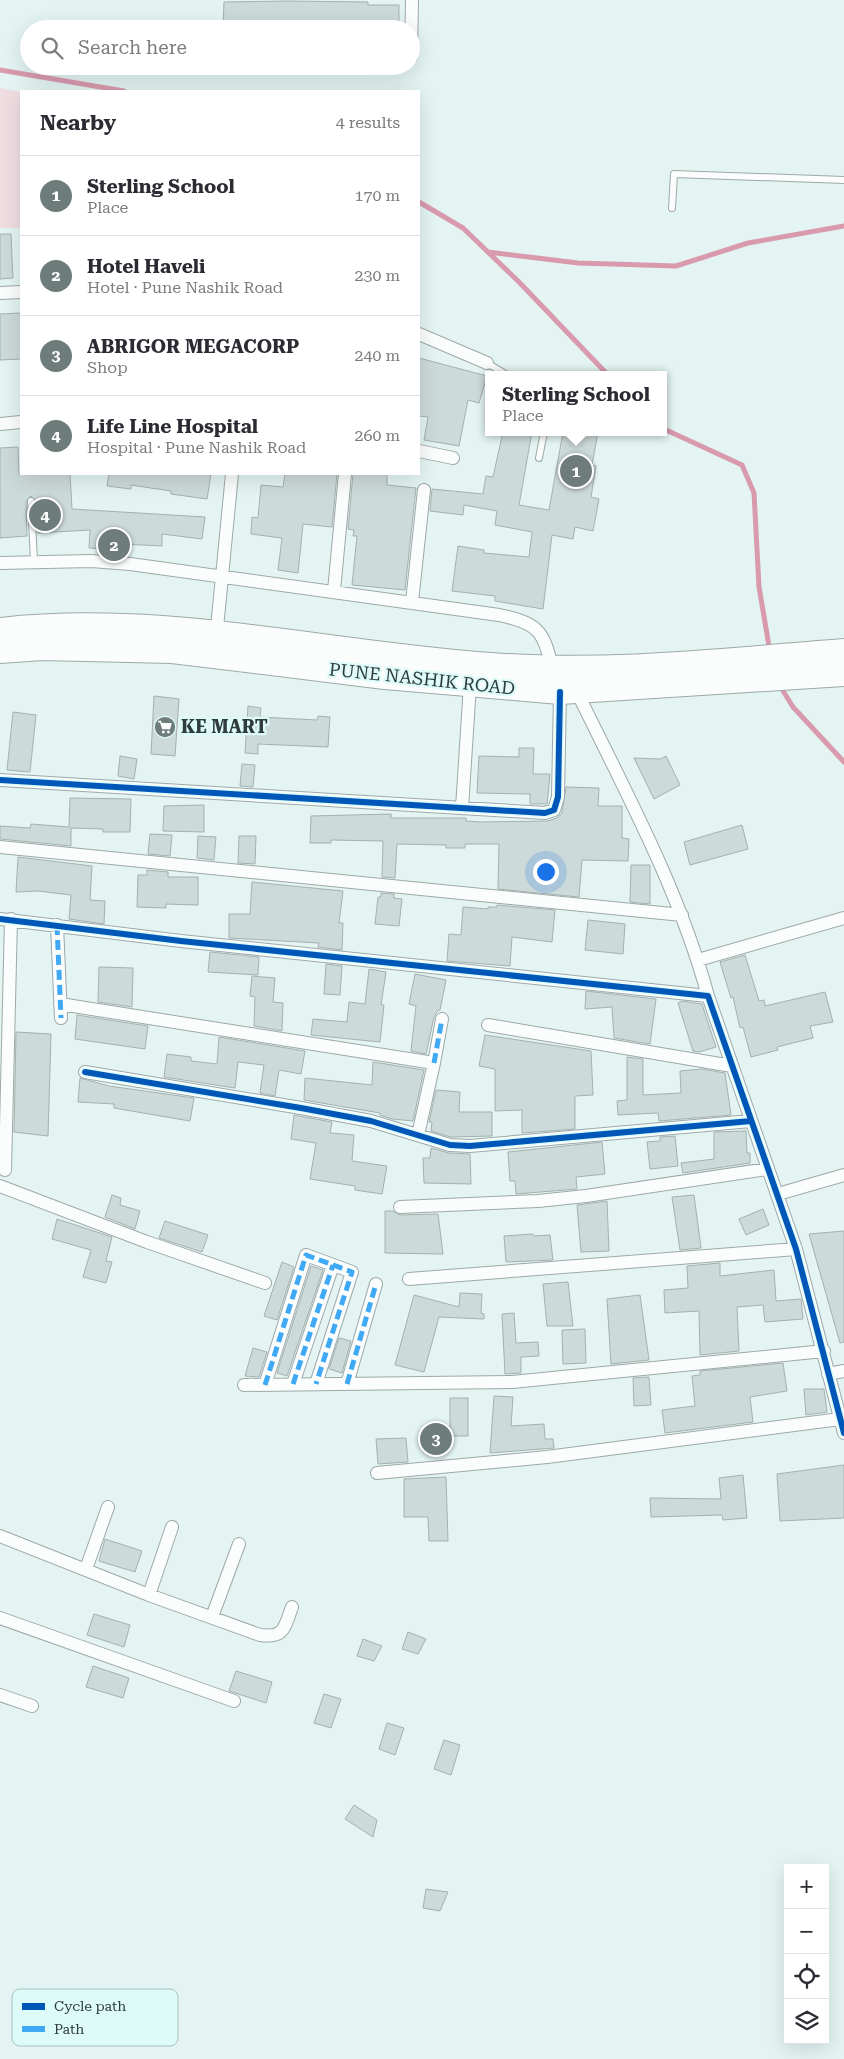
<!DOCTYPE html>
<html lang="en">
<head>
<meta charset="utf-8">
<style>
	:root { --surface:#fff; --page:#f7f7f7; --text:#2b2b33; --muted:#7c7c81; --line:#e1e1e2; --accent:#6f7c7c }
	body { margin:0; font-family:"Roboto Serif",serif; background:var(--page); color:var(--text) }
	.controls { position:absolute; right:15px; bottom:15px; display:grid; overflow:hidden; border-radius:0px; box-shadow:0 5px 20px #0002 }
	.controls button { width:45px; height:45px; display:grid; place-items:center; padding:0; border:0; border-bottom:1px solid var(--line); background:var(--surface); color:var(--text); font:25px sans-serif }
	.you { position:absolute; left:545px; top:871px; width:18px; height:18px; margin:-12px; border:4px solid #fff; border-radius:50%; background:#1a73e8; box-shadow:0 0 0 8px #1a73e833 }
	.badge { display:grid; place-items:center; width:32px; height:32px; border-radius:50%; background:var(--accent); color:#fff; font-size:16px; font-weight:700 }
	.pin { position:absolute; translate:-50% -50%; border:2px solid #fff; box-shadow:0 1px 5px #0006 }
	.popup { position:absolute; left:485px; top:371px; width:182px; height:65px; box-sizing:border-box; display:grid; place-content:center; border-radius:0px; background:var(--surface); filter:drop-shadow(0 1px 4px #0005); font-size:16px; white-space:nowrap; color:var(--muted) }
	.popup b { font-size:19px; color:var(--text) }
	.popup::after { content:''; position:absolute; left:50%; top:100%; margin-left:-10px; border:10px solid transparent; border-top-color:var(--surface) }
	.list { margin:0; padding:0; list-style:none }
	h2 { display:flex; justify-content:space-between; align-items:center; height:65px; margin:0; padding:0 20px; font-size:21px }
	h2 small { font-size:16px; font-weight:400; color:var(--muted) }
	.list li { display:grid; grid-template-columns:32px 1fr auto; gap:15px; align-items:center; box-sizing:border-box; height:80px; padding:0 20px; border-top:1px solid var(--line) }
	.list b { display:block; font-size:19px; white-space:nowrap }
	.list p { margin:0; font-size:16px; white-space:nowrap; color:var(--muted) }
	.list em { font-size:16px; font-style:normal; color:var(--muted) }
	.icon { flex:none; width:28px; height:28px; fill:none; stroke:currentColor; stroke-width:2; stroke-linecap:round; stroke-linejoin:round }
	.map { position:relative; flex:none; width:844px; height:2059px; overflow:hidden }
	.search { position:absolute; background:var(--surface); box-shadow:0 5px 20px #0002; left:20px; top:20px; width:400px; height:55px; display:flex; align-items:center; gap:12px; box-sizing:border-box; padding:0 18px; border-radius:28px; color:var(--muted); font-size:19px }
	.panel { position:absolute; background:var(--surface); box-shadow:0 5px 20px #0002; left:20px; top:90px; width:400px; height:385px; border-radius:0px }
	.map>svg:first-child { display:block }
	.green { fill:#efdde2 }
	.lines { fill:none; stroke-linecap:round; stroke-linejoin:round }
	.stream { stroke:#d99aae; stroke-width:5 }
	.building { fill:#ccdad9; stroke:#a4b1b0 }
	.lane-casing { stroke:#9ca9a8; stroke-width:8 }
	.street-casing { stroke:#9ca9a8; stroke-width:14 }
	.highway-casing { stroke:#9ca9a8; stroke-width:26 }
	.lane { stroke:#fbfdfd; stroke-width:6 }
	.street { stroke:#fbfdfd; stroke-width:12 }
	.highway { stroke:#fbfdfd; stroke-width:24 }
	.quiet { stroke:#3fa9f5; stroke-width:5; stroke-dasharray:10 5; stroke-linecap:butt }
	.cycleway-casing { stroke:#dcfbf9; stroke-width:9 }
	.cycleway { stroke:#0057b8; stroke-width:6 }
	.labels { text-anchor:middle; stroke-width:4.5; stroke-linejoin:round; paint-order:stroke }
	.street-label { font-size:18px; fill:#303c3c; stroke:#dcfbf9 }
	.poi-label { font-size:18px; font-weight:bold; fill:#303c3c; stroke:#dcfbf9; text-anchor:start }
	.key { fill:#dcfbf9; stroke:#a8c2c0; stroke-width:1 }
	.key-label { font-size:14px; fill:#303c3c }
</style>
</head>
<body>
<div class="map">
<svg width="844" height="2059" viewBox="0 0 844 2059">
	<rect width="100%" height="100%" fill="#e3f4f3"/>
	<path class="green" d="M0,88l21,4v136h-21z"/>
	<g class="lines">
		<path class="stream" d="M0,70l124,21
			M419,202l44,26 56,54 89,93
			M488,252l90,11 98,3 72,-23 96,-17
			M664,429l78,36 12,28 5,94 11,65
			M780,686l13,21 51,55"/>
	</g>
	<path class="building" d="M287,1l81,1v3h31v24h-176l1,-27z
		M0,234h11l2,44 -13,1z
		M21,313v46l-21,1v-46z
		M419,358l68,18 -8,27 -11,-3 -9,46 -35,-6 4,-23 -9,-1z
		M503,432h29l-13,73 30,5 14,-78h35l-6,33 4,1 -5,31 8,2 -6,32 -18,-4 -2,12 -21,-4 -9,74 -48,-8v-5l-43,-5 6,-45 26,4v3l45,4 3,-25 -37,-7 2,-14 -33,-6 -1,10 -33,-4 2,-22 51,5 3,-18 7,1z
		M18,447l1,27h51l2,35 133,8 -3,22 -40,-5v12l-40,-2v6l-33,-2 1,-18 -52,3 -2,-32 -5,-5 -5,5 1,35 -27,2v-90z
		M109,474h102l-4,25 -36,-5v-3l-40,-6v4l-24,-3z
		M285,474h52l-5,53 -29,-3 -5,49 -20,-3 4,-32 -31,-4 1,-17 6,1 3,-33 22,2z
		M353,474h34v11l29,3 -11,102 -53,-5 5,-49h-4l1,-6 -6,-1z
		M154,696l25,3 -4,57 -24,-2z
		M248,706l13,2 -1,9 57,3 1,-4 12,1 -2,30 -70,-3v10l-13,-1z
		M13,712l23,3 -6,57 -23,-2z
		M519,748h15l-1,26h17l-3,30h-17v-10l-53,-1 2,-37 40,1z
		M120,756l17,3 -3,20 -16,-3z
		M666,756l14,29 -26,14 -20,-41 26,1z
		M242,764l13,1 -2,22 -13,-1z
		M566,787l33,1 -1,18h24v32l7,1 -1,22 -46,-1 -3,37 -81,-8 1,-45h-34v4h-19v-3l-49,-1 -2,34 -13,-1 1,-36 -52,-1v3h-21l1,-27 80,-2v4h75v3l14,1 68,-1 9,-3 5,-5z
		M70,798l61,1 -1,33h-27v-3l-32,-1v18l-71,-7v-13l30,2 1,-4 38,3z
		M204,805v27l-41,-1 1,-25z
		M742,825l6,24 -58,16 -6,-23z
		M150,834l22,1 -2,21 -22,-2z
		M198,836l18,1 -2,23 -17,-2z
		M239,836h17l-1,28 -17,-1z
		M18,857l74,9 -2,34 15,1 -1,23 -35,-5 2,-24 -33,-4 -22,1z
		M631,865h19v39l-20,-2z
		M147,870l21,2v5h30v28l-32,-1v4l-29,-1 1,-32h9z
		M252,882l91,9 -4,32h4l-1,27 -24,-3 1,-4 -90,-5v-24h21z
		M381,893l13,1v4l8,1 -3,27 -24,-2 3,-27h3z
		M497,905l58,5 -3,32 -40,-5 -2,29 -63,-5 2,-27 12,1 2,-28 25,2v-2h9z
		M588,920l37,4 -2,30 -38,-4z
		M210,952l49,5 -1,18 -50,-3z
		M745,955l14,46 5,-1 1,6 60,-14 8,30 -23,4 3,12 -36,9 1,3 -27,7 -8,-30 -3,1 -7,-31 -2,1 -11,-36z
		M326,964l16,2 -2,29 -16,-1z
		M99,967l34,1 -1,39 -34,-5z
		M369,969l17,3 -5,33h3l-4,37 -69,-7 2,-16 34,3 2,-20 16,2z
		M415,974l31,6 -6,30h-2l-4,7 -8,37 -15,-3 5,-45 -7,-2z
		M252,976l23,2 -2,24 10,1 -1,28 -28,-5 1,-29 -5,-1z
		M586,991l70,8 -6,45 -36,-6 -2,-31 -27,2z
		M682,1001l20,3 14,43 -17,5 -6,-1 -15,-48z
		M77,1015l71,11 -3,23 -70,-10z
		M16,1032l35,2 -3,102 -34,-4z
		M485,1035l106,16 2,44 -18,1v33l-53,4v-23l-27,1v-42l-16,-3z
		M219,1037l86,14 -4,23 -22,-4 -4,26 -15,-3 4,-28 -26,-3 -3,26 -71,-11 3,-23 24,3v4l26,3z
		M627,1057l16,2v36l38,-2 -1,-22 22,-2 23,4 6,42 -72,6 -1,-8 -40,2 -1,-14 10,-1z
		M373,1062l51,8 -11,51 -21,-2 -12,-4v-2l-76,-13 1,-22 67,7z
		M80,1078l29,8 85,12 -4,23 -76,-13v-4l-36,-2z
		M436,1090l24,2 -1,20h33v24l-41,1 -20,-6 1,-9h-3z
		M294,1115l38,7 -2,11 24,2 -2,26 35,5 -5,28 -27,-4v-4l-45,-7 6,-36 -25,-4z
		M746,1131l1,22h3v10l-67,10 -2,-10 33,-4v-27z
		M675,1136l3,30 -28,3 -3,-27 13,-1v-4z
		M602,1142l3,32 -29,3 1,12 -61,5 -1,-13h-5l-2,-29z
		M431,1148l18,5 21,1 1,30 -47,-1 -1,-25h7z
		M112,1195l9,3 -1,7 20,6 -5,18 -30,-12z
		M694,1195l7,53 -21,2 -8,-53z
		M607,1201l2,50 -28,1 -4,-47z
		M763,1209l6,16 -23,10 -7,-16z
		M385,1211h8l7,4 38,-1 5,40 -58,-1z
		M57,1219l55,18 -6,24 6,1 -6,21 -23,-6 8,-27 -39,-11z
		M165,1221l43,14 -6,17 -43,-14z
		M844,1231v111l-4,1 -31,-109z
		M533,1234l1,2 16,-1 3,25 -47,2 -2,-26z
		M282,1262l12,5 -17,53 -13,-4z
		M720,1263v13l54,-6 2,31 25,-2 2,20 -38,3 -2,-17 -26,2 2,44 -39,4 -1,-44 -34,2 -1,-23 24,-2 -1,-22z
		M311,1266l12,4 -36,106 -10,-3z
		M568,1282l5,44h-26l-4,-42z
		M460,1293l22,1 -1,19 3,1v5l-45,-2 -15,55 -29,-7 19,-70 45,12z
		M640,1295l9,65 -38,4 -4,-65z
		M514,1313l2,30 22,-1 1,14 -18,1v16l-16,1 -3,-60z
		M585,1329l1,34 -23,1 -1,-34z
		M339,1338l12,3 -9,32 -13,-4z
		M253,1348l14,4 -8,25 -14,-1z
		M783,1363l4,28 -37,6 3,25 -88,11 -3,-23 33,-4 -3,-30 8,-1v-4z
		M649,1377l2,28 -17,1 -1,-28z
		M804,1389h20l3,23 -21,3z
		M494,1396l19,1 -2,29 33,-2 1,15h8l1,9 -64,5z
		M450,1398h18v38h-18z
		M406,1438l2,24 -30,2 -2,-25z
		M844,1465v53l-64,3 -3,-47z
		M743,1475l4,43 -24,2 -1,-5 -71,2 -1,-19 71,1 -2,-21z
		M446,1477l2,64h-19l-1,-24h-24v-38z
		M105,1539l37,12 -7,21 -36,-11z
		M94,1614l36,11 -6,22 -37,-12z
		M408,1632l18,7 -8,15 -16,-5z
		M363,1639l19,7 -8,15 -17,-5z
		M93,1666l36,12 -6,20 -37,-11z
		M236,1671l36,11 -6,21 -37,-12z
		M324,1694l17,5 -10,29 -17,-5z
		M387,1723l17,5 -9,27 -16,-6z
		M444,1740l16,5 -9,30 -17,-6z
		M354,1805l23,15 -4,17 -28,-18z
		M426,1889l22,3 -8,19 -17,-3z"/>
	<g class="lines">
		<g class="lane-casing">
			<path id="lane" d="M672,208l2,-34 170,6
				M487,363l20,12
				M539,458l5,-26
				M31,501l3,60"/>
		</g>
		<g class="street-casing">
			<path id="street" d="M411,57l1,-57
				M0,293l21,-1
				M419,334l68,29
				M0,424l21,-2
				M419,451l34,7
				M0,563l91,-2 39,3 369,51c38,8 45,15 53,53
				M334,591l11,-117
				M412,602l12,-112
				M216,638l16,-164
				M577,692c48,99 102,197 131,304
				M0,780l545,33 9,-3 4,-13 2,-105
				M462,808l8,-123
				M0,847l682,68
				M0,919l181,22 527,55 88,253 48,184
				M57,925l4,93
				M698,960l146,-42
				M60,1004l374,59 -16,72
				M488,1025l244,41
				M434,1063l8,-44
				M85,1072l216,36 70,13 79,24 20,1 281,-25
				M5,1170l6,-251
				M0,1186l147,56 118,41
				M778,1194l66,-19
				M400,1207l138,-6 48,-5 181,-27
				M409,1279l387,-30
				M828,1374l16,-3
				M293,1384l40,-119
				M347,1384l29,-100
				M244,1385l268,-3 312,-31
				M265,1385l41,-130 46,17 -36,112
				M377,1473l170,-16 293,-38
				M0,1536l149,59 111,40c25,3 24,-7 32,-28
				M86,1569l22,-62
				M149,1595l23,-68
				M212,1617l27,-73
				M0,1618l234,83
				M0,1695l32,11"/>
		</g>
		<g class="highway-casing">
			<path id="highway" d="M0,630c164,-19 328,24 491,35 118,9 236,-5 353,-14
				M0,651l42,-3 130,3 213,26 175,15 284,-18"/>
		</g>
		<use href="#lane" class="lane"/>
		<use href="#street" class="street"/>
		<use href="#highway" class="highway"/>
		<path class="quiet" d="M57,925l4,93
			M434,1063l8,-44
			M293,1384l40,-119
			M347,1384l29,-100
			M265,1385l41,-130 46,17 -36,112"/>
		<g class="cycleway-casing">
			<path id="cycleway" d="M0,780l545,33 9,-3 4,-13 2,-105
				M0,919l181,22 527,55 88,253 48,184
				M85,1072l216,36 70,13 79,24 20,1 281,-25"/>
		</g>
		<use href="#cycleway" class="cycleway"/>
	</g>
	<defs>
		<g id="supermarket-disc" transform="scale(1.125)"><circle r="9.5" fill="#6f7c7c" stroke="#dcfbf9"/><path d="M-6-5.5h2.5l.6 2H6L4.5 2H-2.5L-4.4-4H-6ZM-1.5 3.2a1.3 1.3 0 1 0 .1 0ZM3 3.2a1.3 1.3 0 1 0 .1 0Z" fill="#fff"/></g>
	</defs>
	<g fill-rule="evenodd">
		<use href="#supermarket-disc" x="165" y="727"/>
	</g>
	<g class="labels">
		<g class="street-label">
			<text transform="translate(422 679) rotate(6)" y="6">PUNE NASHIK ROAD</text>
		</g>
		<g class="poi-label">
			<text x="181" y="733">KE MART</text>
		</g>
	</g>
	<rect x="12" y="1989" width="166" height="57" rx="8" class="key"/>
	<rect x="22" y="2003" width="23" height="7" fill="#0057b8"/>
	<rect x="22" y="2026" width="23" height="6" fill="#3fa9f5"/>
	<g class="key-label">
		<text x="54" y="2011">Cycle path</text>
		<text x="54" y="2034">Path</text>
	</g>
</svg>
<div class="controls">
<button>+</button>
<button>−</button>
<button><svg class="icon" aria-label="locate" viewBox="0 0 24 24"><circle cx="12" cy="12" r="6"/><path d="M12 2v4M12 18v4M2 12h4M18 12h4"/></svg></button>
<button><svg class="icon" aria-label="layers" viewBox="0 0 24 24"><path d="M12 4l9 5-9 5-9-5zM3 14l9 5 9-5"/></svg></button>
</div>
<div class="you"></div>
<div class="pin badge" style="left:576px;top:471px">1</div>
<div class="popup"><b>Sterling School</b>Place</div>
<div class="pin badge" style="left:114px;top:545px">2</div>
<div class="pin badge" style="left:436px;top:1439px">3</div>
<div class="pin badge" style="left:45px;top:515px">4</div>
<div class="search"><svg class="icon" aria-label="search" viewBox="0 0 24 24"><circle cx="10" cy="10" r="6"/><path d="M15 15l6 6"/></svg>Search here</div>
<section class="panel">
<h2>Nearby<small>4 results</small></h2>
<ul class="list">
<li><span class="badge">1</span><div><b>Sterling School</b><p>Place</p></div><em>170 m</em></li>
<li><span class="badge">2</span><div><b>Hotel Haveli</b><p>Hotel · Pune Nashik Road</p></div><em>230 m</em></li>
<li><span class="badge">3</span><div><b>ABRIGOR MEGACORP</b><p>Shop</p></div><em>240 m</em></li>
<li><span class="badge">4</span><div><b>Life Line Hospital</b><p>Hospital · Pune Nashik Road</p></div><em>260 m</em></li>
</ul>
</section>
</div>
</body>
</html>
